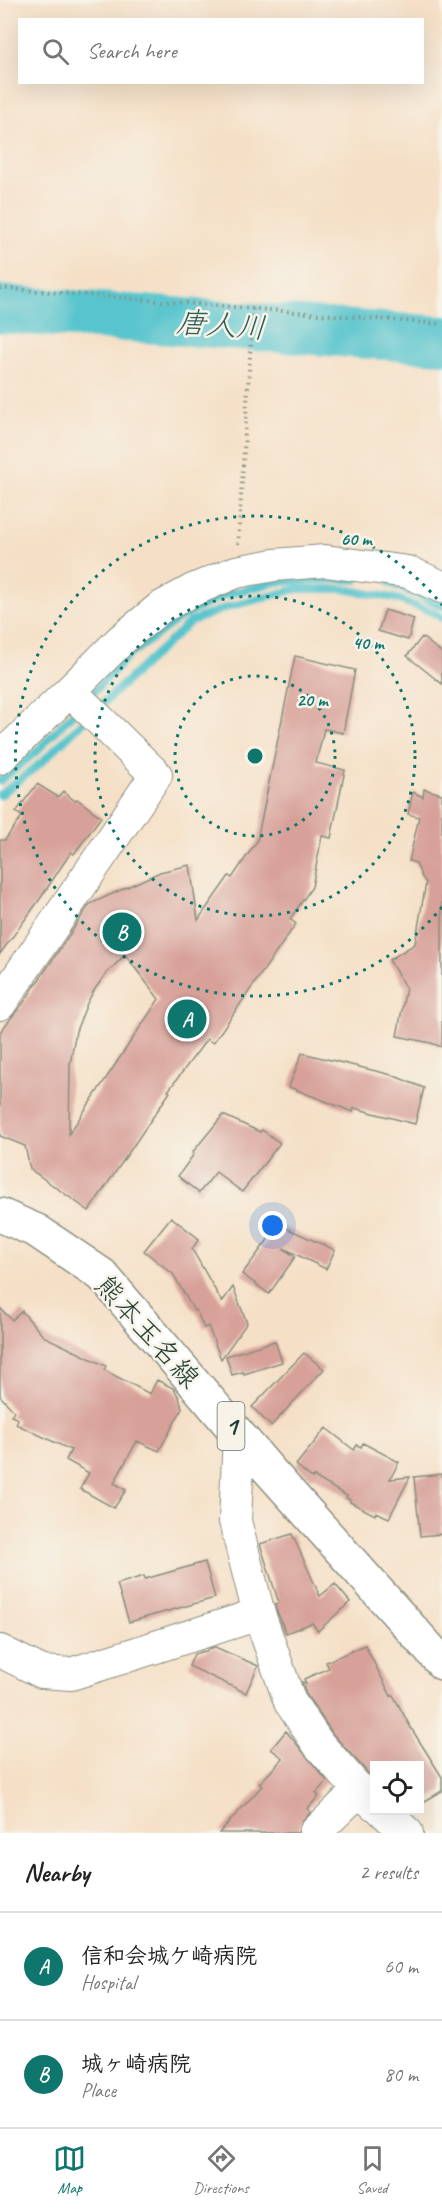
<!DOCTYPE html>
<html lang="en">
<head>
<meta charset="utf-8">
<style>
	:root { --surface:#fff; --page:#f2f2f2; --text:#222; --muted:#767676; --line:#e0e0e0; --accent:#0f766e }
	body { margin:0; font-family:Caveat,"Klee One",sans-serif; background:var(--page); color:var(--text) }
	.controls { position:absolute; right:18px; bottom:18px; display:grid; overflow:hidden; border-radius:0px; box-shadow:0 6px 24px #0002 }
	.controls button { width:54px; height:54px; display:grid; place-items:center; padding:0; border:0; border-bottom:2px solid var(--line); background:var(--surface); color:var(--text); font:30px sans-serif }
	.you { position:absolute; left:273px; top:1226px; width:21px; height:21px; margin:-15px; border:4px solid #fff; border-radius:50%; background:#1a73e8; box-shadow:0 0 0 9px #1a73e833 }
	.badge { display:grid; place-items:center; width:39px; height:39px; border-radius:50%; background:var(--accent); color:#fff; font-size:20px; font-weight:700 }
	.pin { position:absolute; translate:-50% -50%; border:3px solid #fff; box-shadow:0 2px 6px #0006 }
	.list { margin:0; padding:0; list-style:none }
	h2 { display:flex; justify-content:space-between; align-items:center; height:78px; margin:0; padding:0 24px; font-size:26px }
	h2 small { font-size:20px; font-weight:400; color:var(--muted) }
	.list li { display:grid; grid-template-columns:39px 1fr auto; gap:18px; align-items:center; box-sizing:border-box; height:108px; padding:0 24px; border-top:2px solid var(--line) }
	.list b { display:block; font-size:22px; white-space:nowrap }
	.list p { margin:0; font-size:20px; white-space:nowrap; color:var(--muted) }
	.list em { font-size:20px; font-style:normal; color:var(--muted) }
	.icon { flex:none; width:33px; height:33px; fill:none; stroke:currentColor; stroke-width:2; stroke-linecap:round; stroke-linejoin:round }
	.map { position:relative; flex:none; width:442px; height:1833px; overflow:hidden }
	.search { position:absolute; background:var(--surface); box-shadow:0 6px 24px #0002; left:18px; right:18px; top:18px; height:66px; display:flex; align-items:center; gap:15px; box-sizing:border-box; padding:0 21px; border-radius:0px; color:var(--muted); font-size:22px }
	.sheet { height:294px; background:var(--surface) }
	nav { display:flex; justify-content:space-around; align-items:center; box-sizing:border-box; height:84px; border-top:2px solid var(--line); background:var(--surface); font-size:16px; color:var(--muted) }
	nav a { display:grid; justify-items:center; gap:3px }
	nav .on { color:var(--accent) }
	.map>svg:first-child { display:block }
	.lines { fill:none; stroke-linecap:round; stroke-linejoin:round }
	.stream { stroke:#58c5ce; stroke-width:8 }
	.river { stroke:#58c5ce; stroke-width:48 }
	.building { fill:#d7a098; fill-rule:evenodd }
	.minor-casing { stroke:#8a8e7e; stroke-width:34 }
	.major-casing { stroke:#8a8e7e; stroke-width:36 }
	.path { stroke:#8a8e7e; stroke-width:4; stroke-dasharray:1.5 4.5; stroke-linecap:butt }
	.minor { stroke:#fff; stroke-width:32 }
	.major { stroke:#fff; stroke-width:33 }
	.ring { fill:none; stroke:#0f766e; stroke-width:3; stroke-dasharray:3 6 }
	.labels { text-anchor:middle; stroke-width:5; stroke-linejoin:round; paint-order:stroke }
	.shield { fill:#f7f3e8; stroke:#60746a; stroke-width:1.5 }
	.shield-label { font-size:27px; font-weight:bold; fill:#1f3d34 }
	.street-label { font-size:28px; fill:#1f3d34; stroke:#f7f3e8 }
	.water-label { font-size:30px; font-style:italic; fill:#2d5f5a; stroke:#f7f3e8 }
	.centre { fill:#0f766e; stroke:#f7f3e8; stroke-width:3 }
	.ring-label { font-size:18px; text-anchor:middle; font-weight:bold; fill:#0f766e; stroke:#f7f3e8; stroke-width:5; stroke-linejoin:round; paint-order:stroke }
</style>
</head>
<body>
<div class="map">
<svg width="442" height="1833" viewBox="0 0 442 1833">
	<rect width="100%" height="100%" fill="#f7f3e8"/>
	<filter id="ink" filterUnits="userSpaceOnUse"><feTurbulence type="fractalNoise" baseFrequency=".0167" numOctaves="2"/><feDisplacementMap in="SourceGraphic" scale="12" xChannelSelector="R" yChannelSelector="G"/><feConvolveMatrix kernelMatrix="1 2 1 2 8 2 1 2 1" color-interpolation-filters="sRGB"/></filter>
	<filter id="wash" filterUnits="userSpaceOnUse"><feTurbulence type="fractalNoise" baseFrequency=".008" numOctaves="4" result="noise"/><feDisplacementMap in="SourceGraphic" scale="24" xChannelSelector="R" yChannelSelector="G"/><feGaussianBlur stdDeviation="1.35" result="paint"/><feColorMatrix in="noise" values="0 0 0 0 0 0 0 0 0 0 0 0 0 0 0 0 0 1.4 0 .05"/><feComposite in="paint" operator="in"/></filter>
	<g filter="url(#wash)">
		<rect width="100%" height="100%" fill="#f5e0c7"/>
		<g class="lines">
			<path class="stream" d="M390,583l52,23
				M97,709l93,-87 38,-15 69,-18h46l51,9 38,14 10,6
				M0,781l36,-29 91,-95 54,-40 43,-22 52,-13 60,-3 20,1
				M0,795l41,-32 46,-45"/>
			<path class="river" d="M0,309l442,31"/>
		</g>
		<g id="blocks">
			<path class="building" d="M385,610l29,9 -6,21 -30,-9z
				M422,637l20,16v31l-35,-28z
				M295,656l60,14 -12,63 -19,-4 -8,34 29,7 -14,68 -9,-2 -10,51 -22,32 6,5 -83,119 -6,-4 -39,52 2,1 -81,119 -59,-42 -5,-23 -25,-10v-104l24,-30 66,-98 70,-32 30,-7 8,55 31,-44 3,2 25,-37zM125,955l34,44 -90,135 1,-70 6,-33 12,-30 7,-12 10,-14z
				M37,784l21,13 5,-6 12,10 2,-2 24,18 -27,37 -3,-2 -31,47 -40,55v-114h5l15,-21 2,-3 -6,-4z
				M424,789l18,5v253l-11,-4 -34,-7 9,-48 -17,-28 26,-16 11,-61 -5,-7 -5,-13 -7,-2 10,-44 -11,-3 5,-22 10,5z
				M302,1053l90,22 32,13 -9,36 -61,-16 -1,4 -64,-25z
				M223,1115l37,17 2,-2 18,13 -38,49 -26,-20 -17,21 -21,-17 16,-22 -2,-1z
				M171,1217l28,22 -7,10 30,53 11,-15 14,36 -26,36 -13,-33 -4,2 -8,-18 -2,1 -21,-37 -29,-23z
				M275,1223l60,27 -9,19 -43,-21 12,9 -26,37 -27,-20 25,-33z
				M0,1308l12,12 10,-9 21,25 63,30 -2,4 46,24 7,-14 16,8 6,9 3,12 -23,42 -22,-10 -23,42 12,7 -12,18 -34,-19 9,-16 -23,-13 5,-10 -55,-26 2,-5 -7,-3 3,-5 -14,-15z
				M275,1341l7,21 -38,12 -1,-2 -11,3 -6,-19z
				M304,1353l20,16 -53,57 -19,-19z
				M326,1428l28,22 3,-5 4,2 2,-4 36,19 -9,17 20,-2 -21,41 -13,-6 -1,3 -25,-13v-2l-4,-2 1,-2 -34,-20 -1,2 -16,-13z
				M442,1474v60l-22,2 -6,-59z
				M292,1534l28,62 15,-12 15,18 -32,29 -6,-8 -26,10 -10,-24 -1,-4 4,-2 -19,-59z
				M205,1562l10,36 -86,24 -12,-38 27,-8 1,3z
				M365,1645l26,51 2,-1 18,33 31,49v14l-22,13v-38h-45v4l-6,4 -36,-40 -27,-40 -4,-12 4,2 -2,-5 25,-11 -3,-6z
				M215,1647l43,19 -12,27 -57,-27 5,-12 10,-3 2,1 2,-3z
				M286,1731l41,50 -11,12 3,3 -12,13 4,3 -9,9 -4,12h-79l43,-47 -3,-2 24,-26 -12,-9z"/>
		</g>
	</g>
	<g filter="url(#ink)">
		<use href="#blocks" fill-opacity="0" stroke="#8a8e7e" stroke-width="1.5"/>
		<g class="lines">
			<g class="minor-casing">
				<path id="minor" d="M0,758l76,-73 45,-45 39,-32 33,-18 43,-18 38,-7 51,-4 83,11 34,15
					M0,1004l156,-229 -86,-84
					M239,1435l-4,86 24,93 31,88 29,43 40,45 15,14
					M0,1651l42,21 29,2 188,-60
					M382,1810l25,23
					M315,1833l44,-43"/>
			</g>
			<g class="major-casing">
				<path id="major" d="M0,1215l37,16 65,44 166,194 174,194"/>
			</g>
			<path class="path" d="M0,288l442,36
				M238,544l15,-235"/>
			<use href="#minor" class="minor"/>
			<use href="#major" class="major"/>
		</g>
	</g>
	<g class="ring">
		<circle cx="255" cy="756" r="80"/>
		<circle cx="255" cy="756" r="160"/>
		<path d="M442 907A240 240 0 1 1 442 605"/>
	</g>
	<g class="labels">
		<rect class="shield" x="217.5" y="1402" width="27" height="48" rx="4.5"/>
		<g class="shield-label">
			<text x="231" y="1435">1</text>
		</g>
		<g class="street-label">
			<text transform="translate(148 1331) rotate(48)" y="10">熊本玉名線</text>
		</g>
		<g class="water-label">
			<text transform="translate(221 325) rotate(4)" y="10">唐人川</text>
		</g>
	</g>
	<circle cx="255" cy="756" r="9" class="centre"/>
	<g class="ring-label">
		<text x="356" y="545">60 m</text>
		<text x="368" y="649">40 m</text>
		<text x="312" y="706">20 m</text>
	</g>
</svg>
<div class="controls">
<button><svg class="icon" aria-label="locate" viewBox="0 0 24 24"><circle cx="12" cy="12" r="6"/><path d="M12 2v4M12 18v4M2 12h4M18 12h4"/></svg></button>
</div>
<div class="you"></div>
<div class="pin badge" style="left:187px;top:1019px">A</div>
<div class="pin badge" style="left:122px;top:932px">B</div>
<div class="search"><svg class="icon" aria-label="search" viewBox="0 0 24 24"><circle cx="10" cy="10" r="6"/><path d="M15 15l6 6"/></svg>Search here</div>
</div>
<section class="sheet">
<h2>Nearby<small>2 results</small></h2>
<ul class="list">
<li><span class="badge">A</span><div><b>信和会城ケ崎病院</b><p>Hospital</p></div><em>60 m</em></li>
<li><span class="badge">B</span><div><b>城ヶ崎病院</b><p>Place</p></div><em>80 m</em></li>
</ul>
</section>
<nav>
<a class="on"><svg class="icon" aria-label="map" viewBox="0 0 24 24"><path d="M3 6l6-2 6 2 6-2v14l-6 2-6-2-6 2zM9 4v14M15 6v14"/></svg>Map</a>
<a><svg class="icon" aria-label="directions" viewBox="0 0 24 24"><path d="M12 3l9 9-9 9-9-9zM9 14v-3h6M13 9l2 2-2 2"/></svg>Directions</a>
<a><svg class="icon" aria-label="saved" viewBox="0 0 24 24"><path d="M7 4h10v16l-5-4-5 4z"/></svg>Saved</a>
</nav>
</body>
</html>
